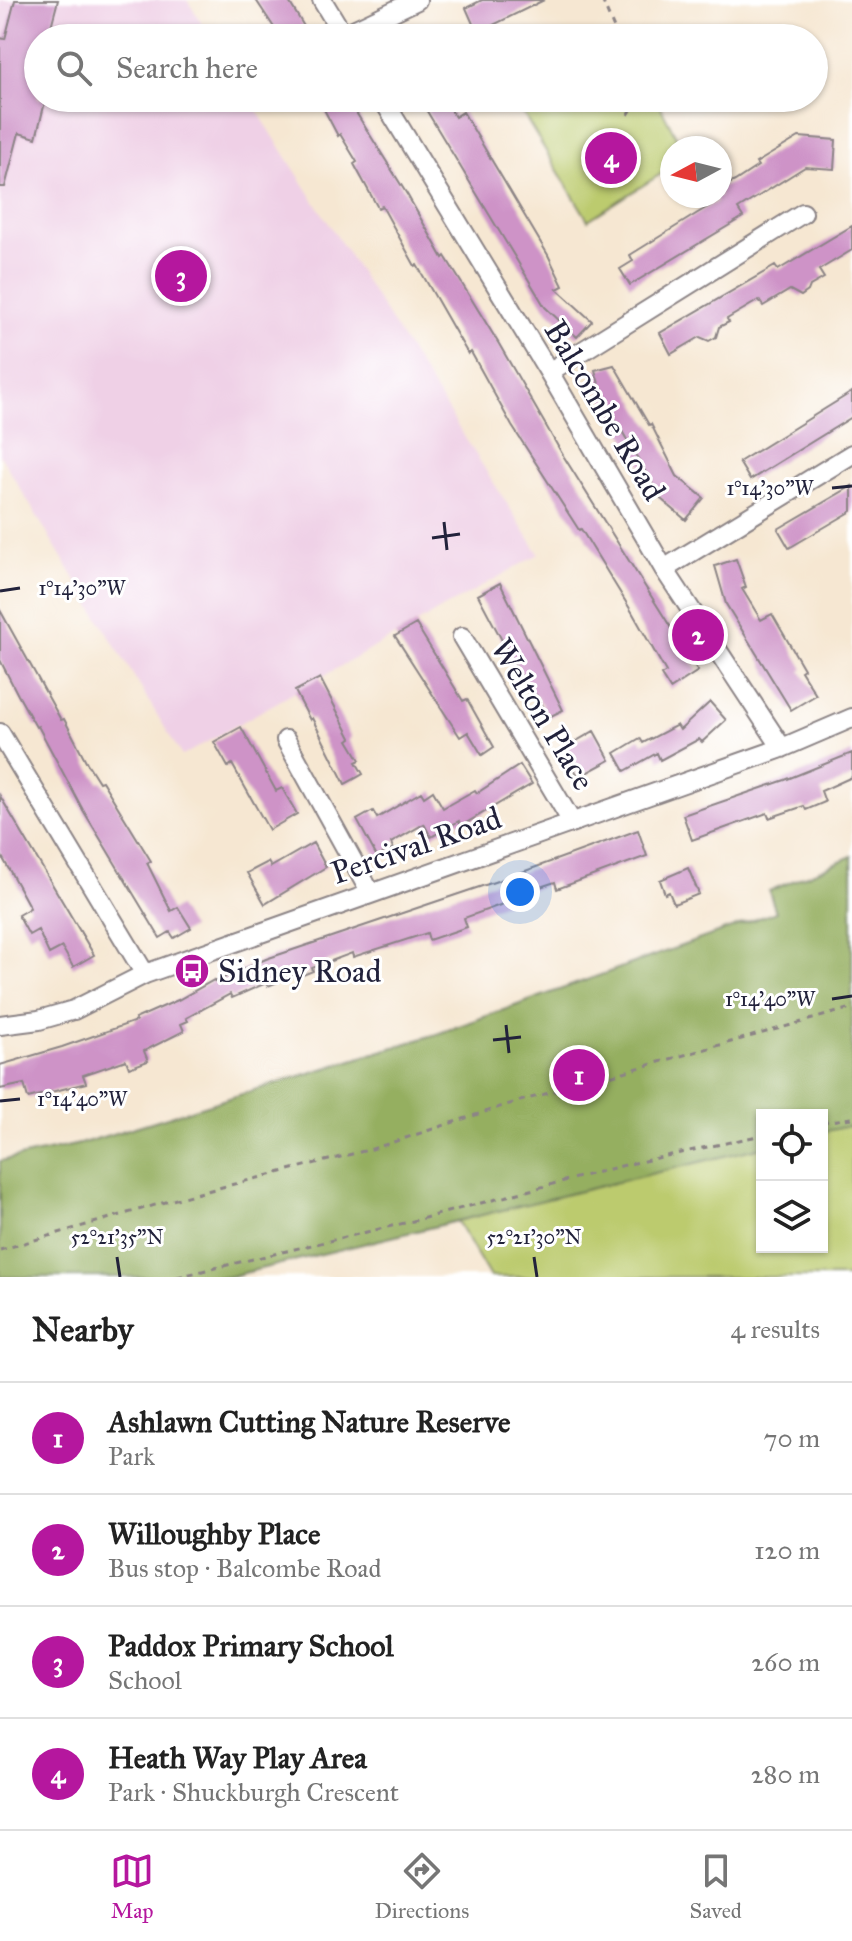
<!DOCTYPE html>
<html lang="en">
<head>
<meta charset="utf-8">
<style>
	:root { --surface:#fff; --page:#f6f6f6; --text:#222; --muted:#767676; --line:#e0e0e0; --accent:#b5179e }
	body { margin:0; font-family:"IM FELL Great Primer",serif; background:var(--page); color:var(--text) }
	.controls { position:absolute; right:24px; bottom:24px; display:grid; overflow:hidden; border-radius:0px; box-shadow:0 2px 6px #0004 }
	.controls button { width:72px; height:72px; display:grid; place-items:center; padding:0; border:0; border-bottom:2px solid var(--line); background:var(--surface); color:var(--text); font:40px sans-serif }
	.compass { position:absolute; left:660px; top:136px; width:72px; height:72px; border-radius:50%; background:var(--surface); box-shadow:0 2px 6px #0004; rotate:263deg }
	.you { position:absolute; left:520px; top:892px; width:28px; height:28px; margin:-20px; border:6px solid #fff; border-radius:50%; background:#1a73e8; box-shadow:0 0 0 12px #1a73e833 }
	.badge { display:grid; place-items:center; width:52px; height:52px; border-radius:50%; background:var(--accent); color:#fff; font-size:26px; font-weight:700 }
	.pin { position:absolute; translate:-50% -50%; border:4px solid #fff; box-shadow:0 2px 8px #0006 }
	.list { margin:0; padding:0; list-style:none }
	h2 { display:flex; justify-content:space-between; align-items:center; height:104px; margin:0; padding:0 32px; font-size:34px }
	h2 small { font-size:26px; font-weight:400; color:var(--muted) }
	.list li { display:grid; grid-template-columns:52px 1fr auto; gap:24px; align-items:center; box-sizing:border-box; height:112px; padding:0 32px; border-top:2px solid var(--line) }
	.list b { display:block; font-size:30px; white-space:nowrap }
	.list p { margin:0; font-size:26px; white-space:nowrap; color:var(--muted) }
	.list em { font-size:26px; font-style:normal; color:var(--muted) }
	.icon { flex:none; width:44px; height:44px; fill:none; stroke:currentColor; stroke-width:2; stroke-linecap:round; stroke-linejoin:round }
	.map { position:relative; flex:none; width:852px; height:1277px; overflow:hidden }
	.search { position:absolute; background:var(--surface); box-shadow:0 2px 6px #0004; left:24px; right:24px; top:24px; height:88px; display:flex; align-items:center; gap:20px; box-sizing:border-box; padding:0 28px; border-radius:44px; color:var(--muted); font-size:30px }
	.sheet { height:552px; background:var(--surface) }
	nav { display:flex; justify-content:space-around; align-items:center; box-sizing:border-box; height:112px; border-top:2px solid var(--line); background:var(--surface); font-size:22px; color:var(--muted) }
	nav a { display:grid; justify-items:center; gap:4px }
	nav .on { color:var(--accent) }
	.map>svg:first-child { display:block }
	.built { fill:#efd0e6 }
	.green { fill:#bccb6e; stroke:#6f7654; stroke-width:2; fill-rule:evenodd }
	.forest { fill:#95af61; stroke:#5c684e; stroke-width:2 }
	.building { fill:#ce93c7 }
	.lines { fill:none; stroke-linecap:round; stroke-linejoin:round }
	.minor-casing { stroke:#8c8486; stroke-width:22 }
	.path { stroke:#8c8486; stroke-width:3; stroke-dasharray:6 6; stroke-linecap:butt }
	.minor { stroke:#fff; stroke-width:18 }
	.ticks { fill:none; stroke:#22223b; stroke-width:3 }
	.labels { text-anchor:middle; stroke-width:6; stroke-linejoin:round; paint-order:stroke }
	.street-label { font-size:32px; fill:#22223b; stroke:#fff }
	.poi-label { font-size:32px; fill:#22223b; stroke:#fff; text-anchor:start }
	.ticks-label { font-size:20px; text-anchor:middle; fill:#22223b; stroke:#fff; stroke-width:6; stroke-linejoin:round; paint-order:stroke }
</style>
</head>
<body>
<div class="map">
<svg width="852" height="1277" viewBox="0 0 852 1277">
	<rect width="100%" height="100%" fill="#fff"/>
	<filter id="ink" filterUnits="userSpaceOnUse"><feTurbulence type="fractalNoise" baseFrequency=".0125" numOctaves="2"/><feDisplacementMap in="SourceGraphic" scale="16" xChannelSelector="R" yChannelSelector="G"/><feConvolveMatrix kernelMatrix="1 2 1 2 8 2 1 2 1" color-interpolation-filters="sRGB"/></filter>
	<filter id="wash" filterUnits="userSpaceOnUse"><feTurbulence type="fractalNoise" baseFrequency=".006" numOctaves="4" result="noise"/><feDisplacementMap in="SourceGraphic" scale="32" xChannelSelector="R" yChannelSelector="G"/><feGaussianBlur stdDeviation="1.8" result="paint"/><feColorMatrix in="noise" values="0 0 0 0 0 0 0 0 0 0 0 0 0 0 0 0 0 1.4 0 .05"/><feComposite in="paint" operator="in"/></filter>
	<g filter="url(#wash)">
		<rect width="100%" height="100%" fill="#f6e7d2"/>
		<path class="built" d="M0,0h187l24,38h-173v60h211l290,456 -357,202 -182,-301z"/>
		<path class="green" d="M538,98h118l26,50h-10v19l-84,53 -69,-113z
			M852,856v421h-362l-33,-56 -230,56h-227v-115l80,-18 357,-110 339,-122 -7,-21zM762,1115h60v132h-60z"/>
		<path class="forest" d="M852,856v272l-3,-2 -27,6v-17h-60v32l-535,130h-227v-116l80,-17 357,-110 339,-122 -7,-21z"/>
		<g id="blocks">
			<path class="building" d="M15,0h43l-10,38h-10v39l-4,14 4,1v6h8l-10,40 -17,-5 -14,54h-5v-149l5,1z
				M256,0h32l23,38h-30z
				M482,0h62l-67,33 -11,-25z
				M318,98h29l61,98 35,62 2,-2 54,88 65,113 134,214 -28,18 -9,-14 5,-3 -34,-60 -51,-83 -2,1 -67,-104 -41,-74 -3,2 -51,-89 -2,1 -33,-60 -4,2 -24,-44 3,-2 -17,-28 -2,2z
				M419,98h25l11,19 8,-5 85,143 15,31 -6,3 35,32 -15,16 -32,-30z
				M799,137l37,3 -2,29 -29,-2 -67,42 5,8 -113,68 -10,-16 13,-8 -3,-6 87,-54 -3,-5h6v-8l15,-7 23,-15 -2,-3z
				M852,226v24l-33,20 5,8 -14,8 -2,5 -7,5 -11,-6 -27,16 -4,-6 -32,19 2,3 -10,5 -3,10 -7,4 -9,-4 -29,17 -11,-21 115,-67 3,4z
				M614,365l35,60 2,-1 26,52 27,22 -18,22 -25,-21 -58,-101 -8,-28z
				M852,392v25l-102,63 -11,-18z
				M852,486v25l-63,37 -11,-19z
				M736,559l10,28 -4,2 19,31 11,-6 32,55 -3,2 15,24 -25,15 -65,-106 -11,-38z
				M500,583l63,127 -14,7 -13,-22 -4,2 -54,-102z
				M0,610l61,110 3,-1 23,44 12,19 3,-1 49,80 -4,2 24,48 7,-4 13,21 -17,10 -4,-6 -10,6 -77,-128 -45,-84 -2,1 -18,-32 -18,-35z
				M416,624l47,77 4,-2 27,48 -12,8 -14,-23 -8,5 -65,-101z
				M320,678l31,60 -3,2 12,20 -4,2 7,12 -18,10 -33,-66 -2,2 -15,-29z
				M710,702l16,18 -24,22 -3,-3 -39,21 -3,-7 -32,18 -10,-18 25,-15 3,5 34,-18 3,5z
				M241,727l35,64 6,-3 15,26 -28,16 -37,-66 -4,3 -14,-25z
				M594,731l16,29 -31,17 -8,-13 -7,3 -8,-14z
				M852,753v24l-31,14 4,11 -19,8 -2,-4 -35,12 -2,-5 -75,27 -9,-25 102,-35z
				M520,765l12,19 -71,42 -2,-5 -28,16 -7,-13 -33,19 2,5 -16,9 -20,-37 16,-9 4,7 44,-26 3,5 9,-6 10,17 32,-18 2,3z
				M0,796l94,159 -21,12 -11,-20 -13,7 -11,-24 -9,5 -11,-20 12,-7 -30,-55z
				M638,830l9,26 -90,33 -2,-7 -42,14 1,4 -50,18 3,9 -38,13 -2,-7 -74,24 -1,-4 -40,15 1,3 -15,6 -1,-3 -29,12 -2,-3 -34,15 -2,-4 -44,24 2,3 -7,3 3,7 -40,20 4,10 -19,7 -3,-8 -43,15 3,8 -58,15 -4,-14 -24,5v-24l62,-18 74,-26 -1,-2 43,-19 36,-20 1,2 51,-23 240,-81z
				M313,843l13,24 -61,37 -18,-31 21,-11 3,5z
				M688,868l11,26 -25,10 -5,-12 -4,2 -5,-14z"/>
		</g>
	</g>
	<g filter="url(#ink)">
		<use href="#blocks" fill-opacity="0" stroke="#8c8486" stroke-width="2"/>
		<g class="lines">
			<g class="minor-casing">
				<path id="minor" d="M322,0l23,38
					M343,35l74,-35
					M382,98l167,274 115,197 118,179
					M549,372l254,-159
					M664,569l188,-115
					M462,637l110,185
					M0,733l145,241
					M286,740l84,152
					M0,1025l39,-5 35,-10 71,-36 637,-226 70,-30"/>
			</g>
			<path class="path" d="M602,0l16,38
				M628,115l11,-17
				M822,1122l30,-4
				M0,1250l183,-53 189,-48 134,-44 346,-97
				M177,1277l236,-56 208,-55 141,-31"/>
			<use href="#minor" class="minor"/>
		</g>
	</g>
	<path class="ticks" d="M832,488l20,-2M444,522l3,28M432,538l28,-4M0,591l20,-3M832,999l20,-3M506,1025l3,28M493,1040l28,-3M0,1101l20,-2M117,1257l3,20M534,1257l3,20"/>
	<defs>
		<g id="bus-disc" transform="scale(1.8)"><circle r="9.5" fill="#b5179e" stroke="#fff"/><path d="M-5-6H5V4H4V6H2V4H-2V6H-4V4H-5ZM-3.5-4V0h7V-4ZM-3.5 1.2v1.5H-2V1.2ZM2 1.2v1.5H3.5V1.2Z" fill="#fff"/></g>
	</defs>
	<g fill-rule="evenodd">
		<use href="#bus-disc" x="192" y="971"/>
	</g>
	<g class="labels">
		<g class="street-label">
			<text transform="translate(605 410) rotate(59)" y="11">Balcombe Road</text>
			<text transform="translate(543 714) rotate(59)" y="11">Welton Place</text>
			<text transform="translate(416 845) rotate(-19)" y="11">Percival Road</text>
		</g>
		<g class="poi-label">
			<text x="218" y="982">Sidney Road</text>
		</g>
	</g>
	<g class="ticks-label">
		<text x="770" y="495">1°14'30"W</text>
		<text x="82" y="595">1°14'30"W</text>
		<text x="770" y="1006">1°14'40"W</text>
		<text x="82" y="1106">1°14'40"W</text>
		<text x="117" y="1244">52°21'35"N</text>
		<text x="534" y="1244">52°21'30"N</text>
	</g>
</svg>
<div class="controls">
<button><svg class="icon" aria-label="locate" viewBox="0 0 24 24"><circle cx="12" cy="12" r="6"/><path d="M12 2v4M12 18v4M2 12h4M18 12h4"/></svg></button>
<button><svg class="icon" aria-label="layers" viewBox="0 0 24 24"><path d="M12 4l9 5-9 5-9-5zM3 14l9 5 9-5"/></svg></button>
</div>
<svg class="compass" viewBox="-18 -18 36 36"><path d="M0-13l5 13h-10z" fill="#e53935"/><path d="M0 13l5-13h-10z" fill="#767676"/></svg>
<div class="you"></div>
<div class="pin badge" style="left:579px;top:1075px">1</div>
<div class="pin badge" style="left:698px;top:635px">2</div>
<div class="pin badge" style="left:181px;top:276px">3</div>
<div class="pin badge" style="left:611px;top:158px">4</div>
<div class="search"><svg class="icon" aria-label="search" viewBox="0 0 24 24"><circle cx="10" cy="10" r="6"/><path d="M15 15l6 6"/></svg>Search here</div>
</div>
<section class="sheet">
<h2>Nearby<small>4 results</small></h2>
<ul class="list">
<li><span class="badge">1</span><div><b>Ashlawn Cutting Nature Reserve</b><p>Park</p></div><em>70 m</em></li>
<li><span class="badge">2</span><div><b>Willoughby Place</b><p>Bus stop · Balcombe Road</p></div><em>120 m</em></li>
<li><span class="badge">3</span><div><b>Paddox Primary School</b><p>School</p></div><em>260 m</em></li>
<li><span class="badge">4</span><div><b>Heath Way Play Area</b><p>Park · Shuckburgh Crescent</p></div><em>280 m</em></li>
</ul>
</section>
<nav>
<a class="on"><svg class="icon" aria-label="map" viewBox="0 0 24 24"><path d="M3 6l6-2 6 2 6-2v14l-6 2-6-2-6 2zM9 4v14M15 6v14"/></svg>Map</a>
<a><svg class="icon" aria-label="directions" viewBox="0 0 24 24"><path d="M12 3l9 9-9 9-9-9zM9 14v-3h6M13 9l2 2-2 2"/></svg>Directions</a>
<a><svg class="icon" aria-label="saved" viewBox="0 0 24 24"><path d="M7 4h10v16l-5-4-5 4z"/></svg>Saved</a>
</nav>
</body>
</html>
